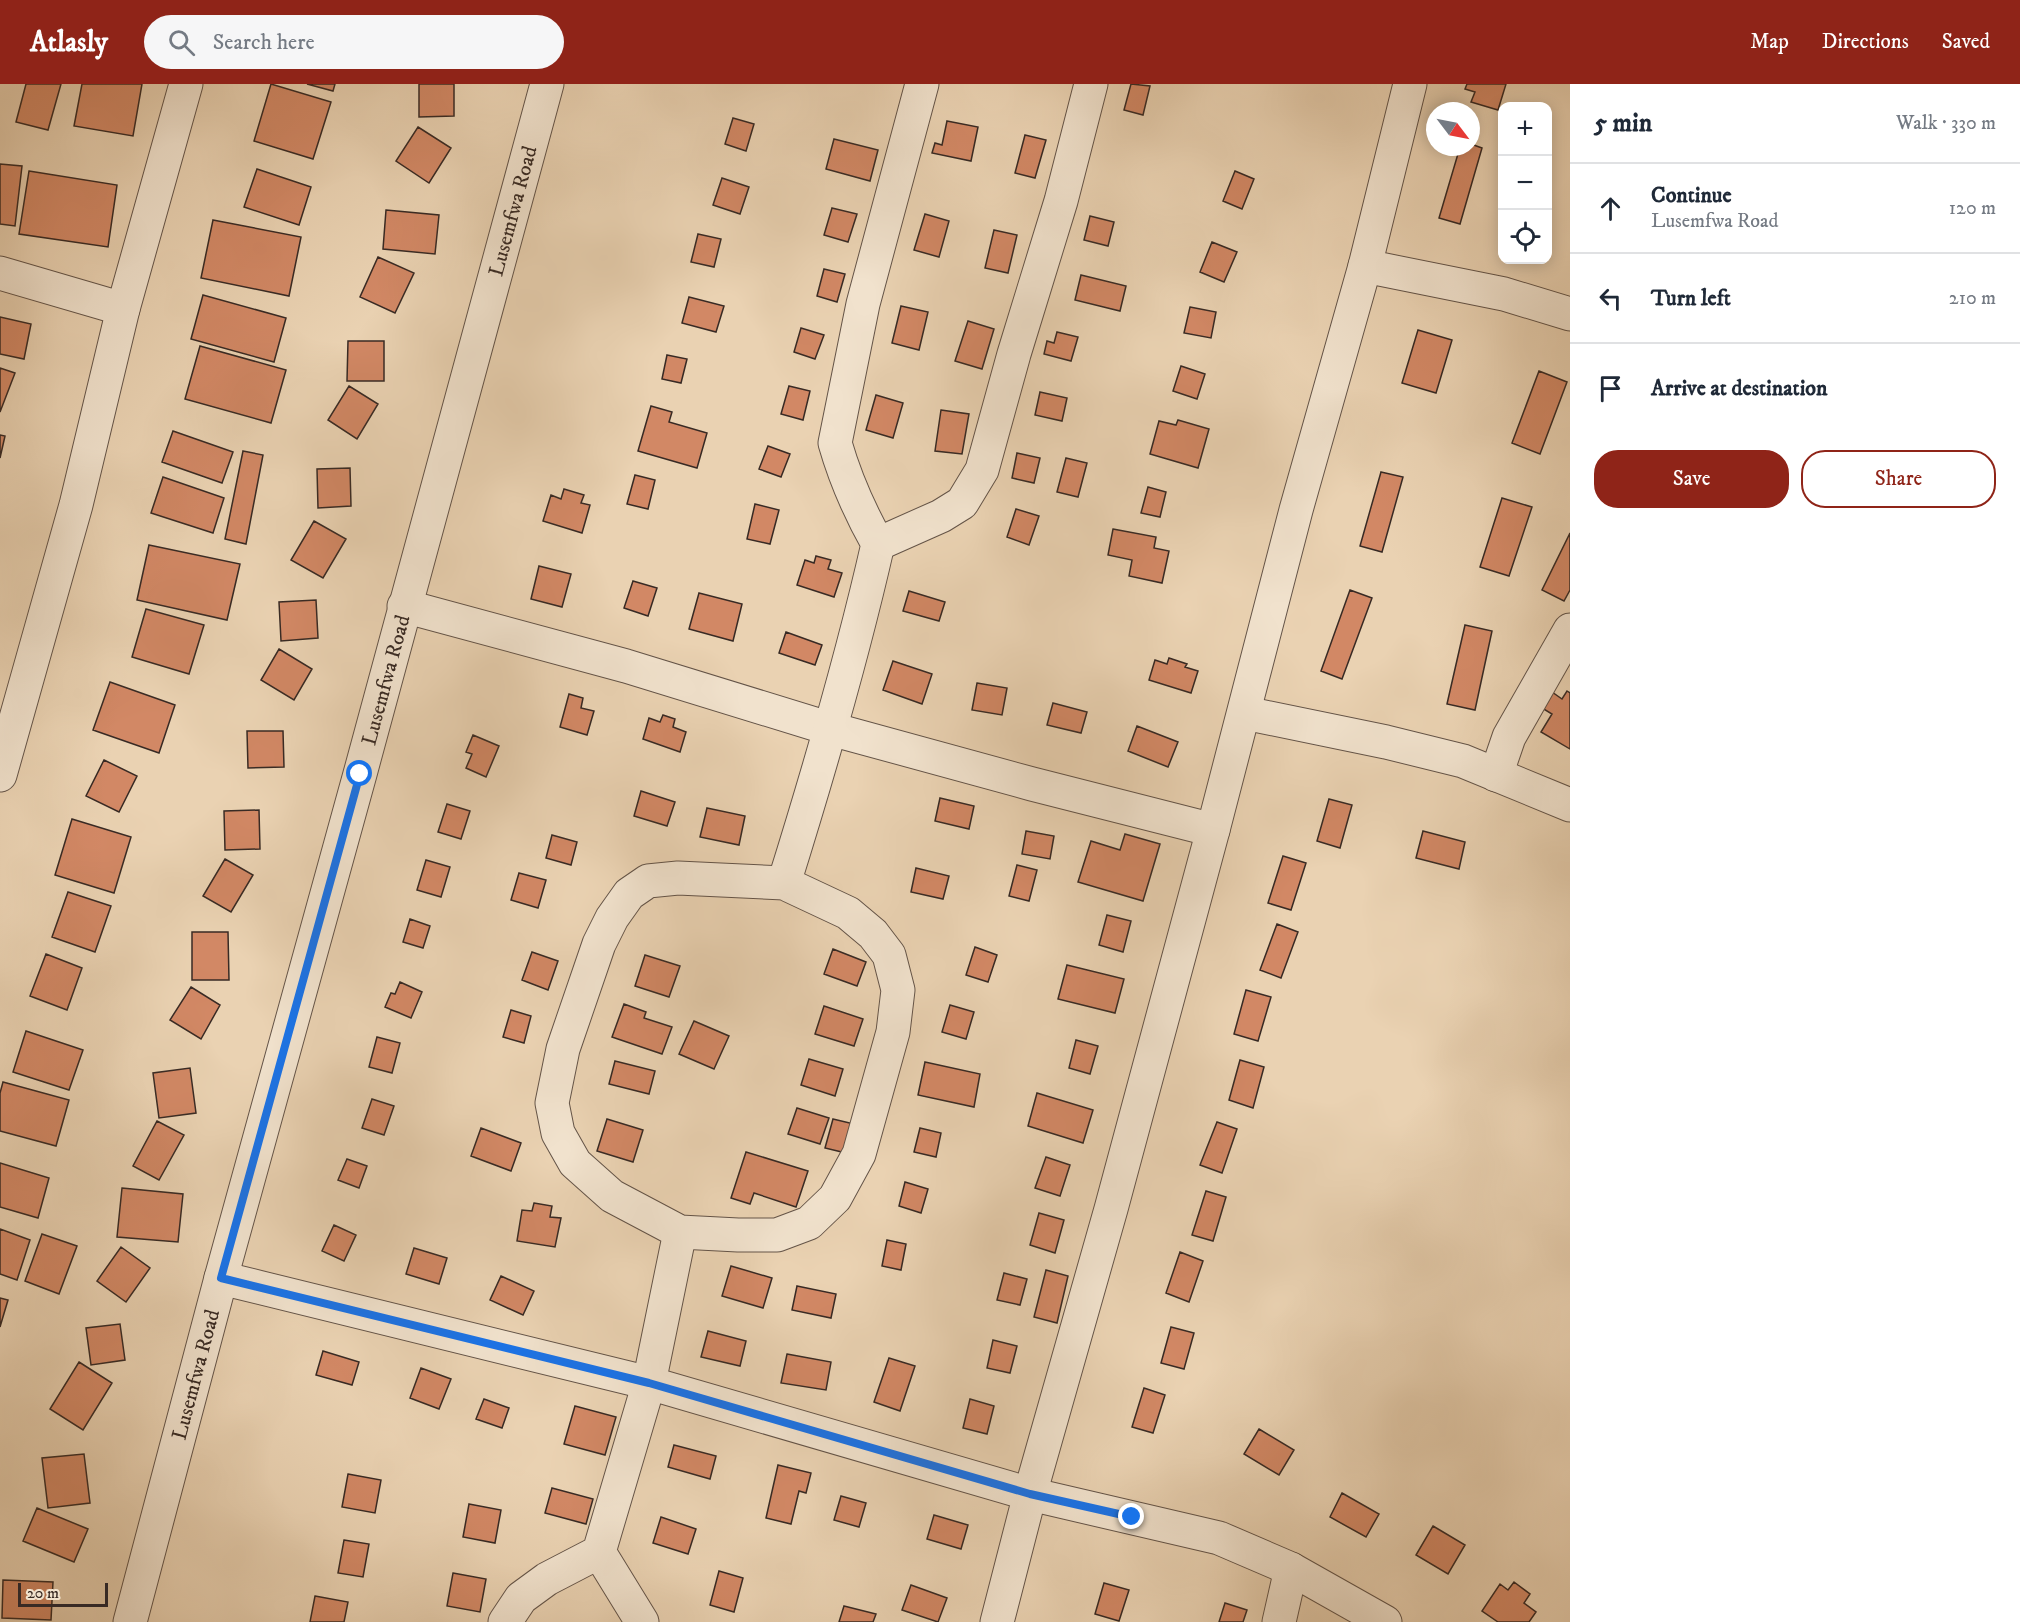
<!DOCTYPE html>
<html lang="en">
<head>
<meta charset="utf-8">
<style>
	:root { --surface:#fff; --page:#f6f6f7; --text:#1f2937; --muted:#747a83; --line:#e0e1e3; --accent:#8f2418 }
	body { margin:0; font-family:"IM FELL DW Pica",serif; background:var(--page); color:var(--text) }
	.controls { position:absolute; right:18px; top:18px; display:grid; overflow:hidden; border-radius:12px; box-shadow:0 3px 15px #0003 }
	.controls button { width:54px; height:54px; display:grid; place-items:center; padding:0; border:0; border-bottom:2px solid var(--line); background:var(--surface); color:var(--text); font:30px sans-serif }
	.compass { position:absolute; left:1426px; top:18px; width:54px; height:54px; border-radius:50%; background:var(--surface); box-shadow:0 3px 15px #0003; rotate:122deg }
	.scale { position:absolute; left:18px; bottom:15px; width:90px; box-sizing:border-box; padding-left:6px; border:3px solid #382a24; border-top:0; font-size:16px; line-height:21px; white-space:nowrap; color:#382a24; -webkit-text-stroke:4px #f1e2cd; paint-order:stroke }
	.stop { position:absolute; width:18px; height:18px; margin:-14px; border:4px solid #1a73e8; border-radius:50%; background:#fff }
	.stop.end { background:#1a73e8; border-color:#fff; box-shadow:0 2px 6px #0008 }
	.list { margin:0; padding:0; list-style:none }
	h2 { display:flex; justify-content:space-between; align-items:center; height:78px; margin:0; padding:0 24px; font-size:26px }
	h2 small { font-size:20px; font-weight:400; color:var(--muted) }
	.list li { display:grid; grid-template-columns:39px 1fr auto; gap:18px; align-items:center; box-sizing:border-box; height:90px; padding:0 24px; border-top:2px solid var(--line) }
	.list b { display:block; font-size:22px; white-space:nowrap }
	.list p { margin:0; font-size:20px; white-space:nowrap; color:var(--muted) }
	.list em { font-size:20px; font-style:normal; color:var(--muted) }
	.actions { display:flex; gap:12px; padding:18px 24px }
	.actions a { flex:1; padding:14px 0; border:2px solid var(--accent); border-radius:24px; text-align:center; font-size:21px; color:var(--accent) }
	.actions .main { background:var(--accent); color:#fff }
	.icon { flex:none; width:33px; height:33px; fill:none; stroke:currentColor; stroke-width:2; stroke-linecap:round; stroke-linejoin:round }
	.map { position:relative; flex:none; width:1570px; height:1538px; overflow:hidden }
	header { display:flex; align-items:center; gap:36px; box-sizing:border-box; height:84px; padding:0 30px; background:var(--accent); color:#fff }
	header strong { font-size:28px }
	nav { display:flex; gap:33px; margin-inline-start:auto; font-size:21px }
	.search { width:420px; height:54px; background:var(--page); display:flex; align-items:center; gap:15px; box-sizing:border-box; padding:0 21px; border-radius:33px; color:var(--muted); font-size:22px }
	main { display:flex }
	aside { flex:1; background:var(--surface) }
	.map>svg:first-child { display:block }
	.building { fill:#d28865; stroke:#382a24; stroke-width:1.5 }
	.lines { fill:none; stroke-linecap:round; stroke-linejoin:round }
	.minor-casing { stroke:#645448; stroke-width:35 }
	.minor { stroke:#f1e2cd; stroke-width:33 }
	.route { stroke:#1a73e8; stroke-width:8 }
	.labels { text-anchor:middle; stroke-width:4.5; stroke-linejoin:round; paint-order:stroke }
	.street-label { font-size:21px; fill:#382a24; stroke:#f1e2cd }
</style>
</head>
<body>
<header>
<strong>Atlasly</strong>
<div class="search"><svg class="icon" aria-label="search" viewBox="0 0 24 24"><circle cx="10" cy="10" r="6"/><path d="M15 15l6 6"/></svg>Search here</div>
<nav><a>Map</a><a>Directions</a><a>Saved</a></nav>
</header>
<main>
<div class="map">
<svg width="1570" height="1538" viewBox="0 0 1570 1538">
	<rect width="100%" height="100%" fill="#ead2b2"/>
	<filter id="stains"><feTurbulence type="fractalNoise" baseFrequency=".00333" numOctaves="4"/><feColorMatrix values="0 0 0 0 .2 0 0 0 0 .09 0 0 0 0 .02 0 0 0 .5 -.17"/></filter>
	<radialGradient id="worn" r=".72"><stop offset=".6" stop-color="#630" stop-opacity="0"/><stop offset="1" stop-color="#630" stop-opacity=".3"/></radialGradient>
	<path class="building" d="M26,0h35l-13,46 -32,-8z
		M82,0h60l-9,52 -59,-10z
		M271,0l60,18 -18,57 -59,-18z
		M307,0h28l-2,7z
		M419,0h35v32l-35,1z
		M1131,0l19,2 -7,29 -19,-5z
		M1467,0h39l-8,26 -27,-8 4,-10 -10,-3z
		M733,34l21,6 -8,27 -21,-7z
		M947,37l31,6 -7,34 -39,-8 3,-10 7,2z
		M418,43l33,21 -22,35 -33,-22z
		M1025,51l21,5 -11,38 -20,-5z
		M834,55l44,11 -8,31 -44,-12z
		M1471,60l11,4 -22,76 -21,-6 21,-71h11z
		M0,80l22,2 -7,60 -15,-2z
		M257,85l54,18 -12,38 -55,-18z
		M29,87l88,14 -9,62 -89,-13z
		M1235,87l19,8 -12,30 -19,-8z
		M722,94l27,9 -9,27 -27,-9z
		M832,124l25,6 -9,28 -24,-7z
		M386,126l53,5 -4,39 -52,-5z
		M925,130l24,7 -10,36 -25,-7z
		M1090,132l24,6 -6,24 -24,-6z
		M213,136l88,17 -12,59 -88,-18z
		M994,146l23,5 -9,38 -23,-5z
		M698,150l23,5 -7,28 -23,-5z
		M1212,158l25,10 -13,30 -24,-10z
		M378,173l36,16 -19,40 -35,-16z
		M824,185l21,5 -8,28 -20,-6z
		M1081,191l45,11 -6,25 -45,-11z
		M203,211l83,23 -12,44 -83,-23z
		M689,213l35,9 -8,26 -34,-9z
		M901,222l27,6 -9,38 -27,-7z
		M1190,223l26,5 -5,26 -27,-5z
		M0,233l31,7 -7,35 -24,-5z
		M968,237l26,8 -12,40 -27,-8z
		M801,244l23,7 -9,24 -21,-7z
		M1418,246l34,10 -16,53 -34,-10z
		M1057,248l21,5 -7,24 -27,-7 3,-13 7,2z
		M348,257h36v40h-37z
		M200,262l86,24 -15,53 -86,-24z
		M667,271l20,4 -6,24 -19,-4z
		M1181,282l24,8 -8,25 -24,-8z
		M0,284l15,5 -15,39z
		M1539,287l28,11 -27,72 -28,-11z
		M349,302l29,18 -21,35 -29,-19z
		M789,302l21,5 -7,29 -22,-6z
		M1040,308l27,6 -5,23 -27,-6z
		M876,311l27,8 -10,35 -27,-8z
		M651,322l21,6 -3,10 38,11 -10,35 -59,-17z
		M941,326l28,4 -7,40 -27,-3z
		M1178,336l31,9 -11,39 -48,-14 9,-33 17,4z
		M173,347l60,21 -11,31 -60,-21z
		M0,351l5,1 -5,22z
		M768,362l22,8 -9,23 -22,-8z
		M243,367l20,4 -17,89 -21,-5z
		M1017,369l23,5 -6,25 -22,-5z
		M1066,374l21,5 -9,34 -21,-5z
		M350,384l1,38 -33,2 -1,-39z
		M1381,388l22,5 -21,75 -22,-6z
		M635,391l20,5 -7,29 -21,-5z
		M163,393l61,21 -11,35 -62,-20z
		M1148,403l18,5 -6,25 -19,-4z
		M564,405l20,6 -3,8 9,2 -8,28 -39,-12 8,-26 10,4z
		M1502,414l30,9 -23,69 -29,-9z
		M755,420l24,6 -9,34 -23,-5z
		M1016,425l23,7 -10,29 -22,-8z
		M314,437l32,18 -23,39 -32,-18z
		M1113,445l43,8 -2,11 15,3 -7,32 -33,-7 3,-16 -24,-5z
		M1570,449v57l-6,11 -22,-11z
		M149,461l91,19 -13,56 -90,-20z
		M816,472l15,4 -3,9 14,4 -8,24 -37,-12 8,-25 9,3z
		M539,482l32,8 -9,33 -31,-8z
		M633,497l24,7 -9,28 -24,-8z
		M1350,506l22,8 -30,81 -21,-8z
		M909,507l36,11 -6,19 -36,-10z
		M699,509l43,11 -9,37 -44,-12z
		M316,516l2,38 -37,3 -2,-39z
		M146,525l58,16 -15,49 -57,-17z
		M1465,541l27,6 -17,79 -28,-6z
		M786,548l36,13 -7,20 -36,-12z
		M279,565l33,20 -18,31 -33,-20z
		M1169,574l18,6 -2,3 13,4 -7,22 -42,-13 6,-20 12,4z
		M893,577l39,13 -10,30 -39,-14z
		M110,598l65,23 -16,48 -66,-23z
		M977,599l30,5 -5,27 -30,-5z
		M1567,607l3,2v56l-29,-17 11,-18 -10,-6 10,-16 10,7z
		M569,610l14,4 -2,10 13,3 -7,24 -27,-8z
		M1053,619l34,9 -6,21 -34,-8z
		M663,631l12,4 -2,8 13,5 -6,20 -37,-13 6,-21 11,4z
		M1137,642l41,16 -10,25 -40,-16z
		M247,647h36l1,36 -36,1z
		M473,651l26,11 -13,31 -20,-9 6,-14 -6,-2z
		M104,676l33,16 -18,36 -33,-16z
		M641,707l34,11 -8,24 -33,-10z
		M940,714l34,8 -5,23 -34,-8z
		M1329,715l23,6 -12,43 -23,-7z
		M447,720l23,7 -9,28 -23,-7z
		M707,724l38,8 -6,29 -39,-8z
		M259,726l1,39 -35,1 -1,-39z
		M72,735l59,18 -17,56 -59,-18z
		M1026,747l28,5 -4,23 -28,-5z
		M1423,747l42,11 -6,27 -43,-11z
		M1125,750l35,10 -17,57 -65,-19 13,-41 29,9z
		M552,751l25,7 -6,23 -25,-7z
		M1283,772l23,7 -15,47 -23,-7z
		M225,775l28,16 -22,37 -28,-16z
		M426,776l24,7 -9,30 -24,-7z
		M1017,781l20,5 -8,31 -20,-5z
		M916,784l33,8 -6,23 -32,-7z
		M519,789l27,7 -8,28 -27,-8z
		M68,808l43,14 -16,46 -43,-15z
		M1107,831l24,6 -8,31 -24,-7z
		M410,835l20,7 -7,22 -20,-6z
		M1277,840l21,8 -17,46 -21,-8z
		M192,848h36l1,48h-37z
		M975,863l22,8 -9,27 -22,-7z
		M833,865l33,13 -9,24 -33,-12z
		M532,868l26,9 -10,29 -26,-10z
		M46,870l36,14 -15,42 -37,-14z
		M645,871l35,11 -11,31 -34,-11z
		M1067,881l57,14 -9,34 -57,-14z
		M400,898l22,10 -11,26 -26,-11 6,-14 4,1z
		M191,903l29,18 -19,34 -31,-19z
		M1246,906l25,7 -13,44 -24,-7z
		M624,920l22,8 -2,6 28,9 -10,27 -50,-17z
		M950,921l24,7 -8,27 -24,-7z
		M824,922l39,13 -9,27 -39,-12z
		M511,926l20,6 -7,27 -21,-6z
		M694,937l35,15 -15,33 -35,-15z
		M26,947l57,19 -14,40 -56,-18z
		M377,953l23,6 -8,30 -23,-6z
		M1076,956l22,6 -8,28 -21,-6z
		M809,975l34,10 -8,27 -34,-11z
		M1240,976l24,7 -11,41 -24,-8z
		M615,977l40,10 -6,23 -40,-10z
		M925,978l55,12 -6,33 -56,-12z
		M190,984l6,45 -37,5 -6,-45z
		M3,998l66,18 -13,46 -56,-15v-38z
		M1037,1009l56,17 -10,33 -55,-17z
		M372,1015l22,7 -10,29 -22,-7z
		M797,1024l32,10 -9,26 -32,-10z
		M607,1035l36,11 -10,32 -36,-11z
		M833,1035l21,5 -8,29 -21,-5z
		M157,1037l27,14 -25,45 -26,-14z
		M1217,1038l20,7 -15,44 -22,-8z
		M481,1044l40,15 -10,28 -40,-15z
		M920,1044l21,5 -5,24 -22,-5z
		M746,1068l62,19 -12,36 -42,-14 -4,11 -19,-6z
		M1046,1073l24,8 -10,31 -25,-8z
		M347,1075l20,7 -8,22 -21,-8z
		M0,1079l49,15 -11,40 -38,-11z
		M905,1098l23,7 -7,24 -22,-7z
		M122,1104l61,6 -5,48 -61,-5z
		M1206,1107l20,6 -13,44 -21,-6z
		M534,1119l18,3 -2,11 11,1 -6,29 -38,-6 5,-31 10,1z
		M1039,1129l25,7 -9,33 -25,-8z
		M334,1141l22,10 -12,26 -22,-10z
		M0,1145l30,11 -13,40 -17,-6z
		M42,1150l35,12 -18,48 -34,-13z
		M887,1156l19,4 -5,26 -19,-4z
		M121,1163l29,21 -24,34 -29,-21z
		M414,1164l33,10 -8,26 -33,-10z
		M1180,1168l23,9 -14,41 -23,-9z
		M731,1182l41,12 -9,30 -41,-12z
		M1046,1186l22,6 -11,47 -23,-6z
		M1004,1189l23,6 -7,26 -23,-5z
		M501,1192l33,15 -11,24 -33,-15z
		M797,1202l39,8 -5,24 -39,-8z
		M0,1214l8,2 -8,27z
		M120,1240l5,36 -34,5 -5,-37z
		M1171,1243l23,6 -10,36 -23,-6z
		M708,1247l38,10 -6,25 -39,-9z
		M993,1256l24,6 -7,27 -23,-5z
		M323,1267l36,11 -7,23 -36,-10z
		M787,1270l44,8 -5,28 -45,-7z
		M889,1274l26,8 -15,45 -26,-9z
		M79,1278l33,21 -29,47 -33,-21z
		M421,1284l30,11 -12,30 -29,-11z
		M1144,1304l21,7 -12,38 -21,-6z
		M484,1315l25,9 -7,20 -26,-9z
		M970,1315l24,7 -7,28 -24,-6z
		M575,1322l41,11 -11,38 -41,-11z
		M1259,1345l35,21 -15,25 -35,-21z
		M674,1361l42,11 -6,23 -42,-12z
		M84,1370l6,49 -42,5 -6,-50z
		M778,1381l33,8 -5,20 -7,-2 -8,33 -25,-6z
		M348,1390l33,6 -6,33 -33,-6z
		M552,1404l41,11 -7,25 -41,-11z
		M1342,1409l37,21 -13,23 -36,-20z
		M841,1412l25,7 -7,24 -25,-7z
		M469,1420l32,6 -6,33 -32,-6z
		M37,1424l51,21 -14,33 -51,-21z
		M934,1431l34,10 -7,24 -34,-10z
		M661,1433l35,12 -8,25 -35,-11z
		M1433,1442l32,19 -17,29 -32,-19z
		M344,1456l25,4 -6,33 -25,-4z
		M719,1487l24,7 -9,34 -24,-7z
		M453,1489l33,6 -6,33 -33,-6z
		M3,1496l50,2 -2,38 -49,-2z
		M1514,1498l16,12 -6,9 12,9 -7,10h-31l-16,-11 18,-27 8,6z
		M1104,1499l25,7 -10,31 -24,-7z
		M911,1501l36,13 -9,24 -36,-12z
		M315,1512l33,6 -4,20h-34z
		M1225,1519l22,7 -4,12h-24z
		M844,1522l32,8 -3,8h-34z"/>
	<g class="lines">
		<g class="minor-casing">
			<g id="minor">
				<path d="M1365,182l139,28 66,20"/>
				<path d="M0,189l123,36"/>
				<path d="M878,460l63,-28 21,-13 20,-33 32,-116 47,-153 30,-117"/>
				<path d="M404,522l222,60 205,63 201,55 181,46"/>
				<path d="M1245,629l141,29 77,19 107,44"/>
				<path d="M0,691l76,-270 47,-196 63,-225"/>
				<path d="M1496,691l13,-38 61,-107"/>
				<path d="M678,794l106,5 64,30 25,21 16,21 9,35 -5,42 -34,122 -24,44 -26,25 -32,12h-39l-58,-3 -68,-36 -37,-33 -17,-30 -6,-30 11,-54 36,-105 13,-26 17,-24 19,-13z"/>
				<path d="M784,799c35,-112 68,-224 94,-339 -18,-32 -33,-66 -43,-101l28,-139 59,-220"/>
				<path d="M221,1194l428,105 381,111 189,44 72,31 94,53"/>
				<path d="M599,1468l43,70"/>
				<path id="s1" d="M130,1538l91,-344 139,-504 187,-690"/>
				<path d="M505,1538l16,-24 26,-19 52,-27 50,-169 31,-151"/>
				<path d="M997,1538l33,-128 81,-285 102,-379 83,-320 69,-244 45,-182"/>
				<path d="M1279,1538l12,-53"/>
			</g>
		</g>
		<use href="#minor" class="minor"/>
	</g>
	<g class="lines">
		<path class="route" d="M360,690l-139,504 428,105 381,111 102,23"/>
	</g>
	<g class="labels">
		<g class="street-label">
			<text dy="7" stroke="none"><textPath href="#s1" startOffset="1462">Lusemfwa Road</textPath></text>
			<text dy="7" stroke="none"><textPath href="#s1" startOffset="976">Lusemfwa Road</textPath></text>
			<text dy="7" stroke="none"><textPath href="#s1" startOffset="256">Lusemfwa Road</textPath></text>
		</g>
	</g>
	<rect width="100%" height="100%" filter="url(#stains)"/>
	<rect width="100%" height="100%" fill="url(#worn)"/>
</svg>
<div class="controls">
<button>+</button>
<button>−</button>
<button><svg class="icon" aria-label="locate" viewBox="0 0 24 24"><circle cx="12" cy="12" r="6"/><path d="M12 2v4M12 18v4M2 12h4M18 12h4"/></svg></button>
</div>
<svg class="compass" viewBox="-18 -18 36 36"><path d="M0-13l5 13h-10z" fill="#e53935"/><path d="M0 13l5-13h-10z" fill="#747a83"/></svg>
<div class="scale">20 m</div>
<div class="stop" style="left:360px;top:690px"></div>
<div class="stop end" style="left:1132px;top:1433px"></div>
</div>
<aside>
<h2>5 min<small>Walk · 330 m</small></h2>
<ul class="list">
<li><svg class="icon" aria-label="ahead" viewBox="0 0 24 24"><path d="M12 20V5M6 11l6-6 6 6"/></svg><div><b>Continue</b><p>Lusemfwa Road</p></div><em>120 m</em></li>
<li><svg class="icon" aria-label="left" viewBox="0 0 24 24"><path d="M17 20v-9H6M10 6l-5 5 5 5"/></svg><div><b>Turn left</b></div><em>210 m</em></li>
<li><svg class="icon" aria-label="arrive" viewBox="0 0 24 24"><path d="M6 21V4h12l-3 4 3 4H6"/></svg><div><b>Arrive at destination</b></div></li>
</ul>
<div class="actions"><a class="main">Save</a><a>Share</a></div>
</aside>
</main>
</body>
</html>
